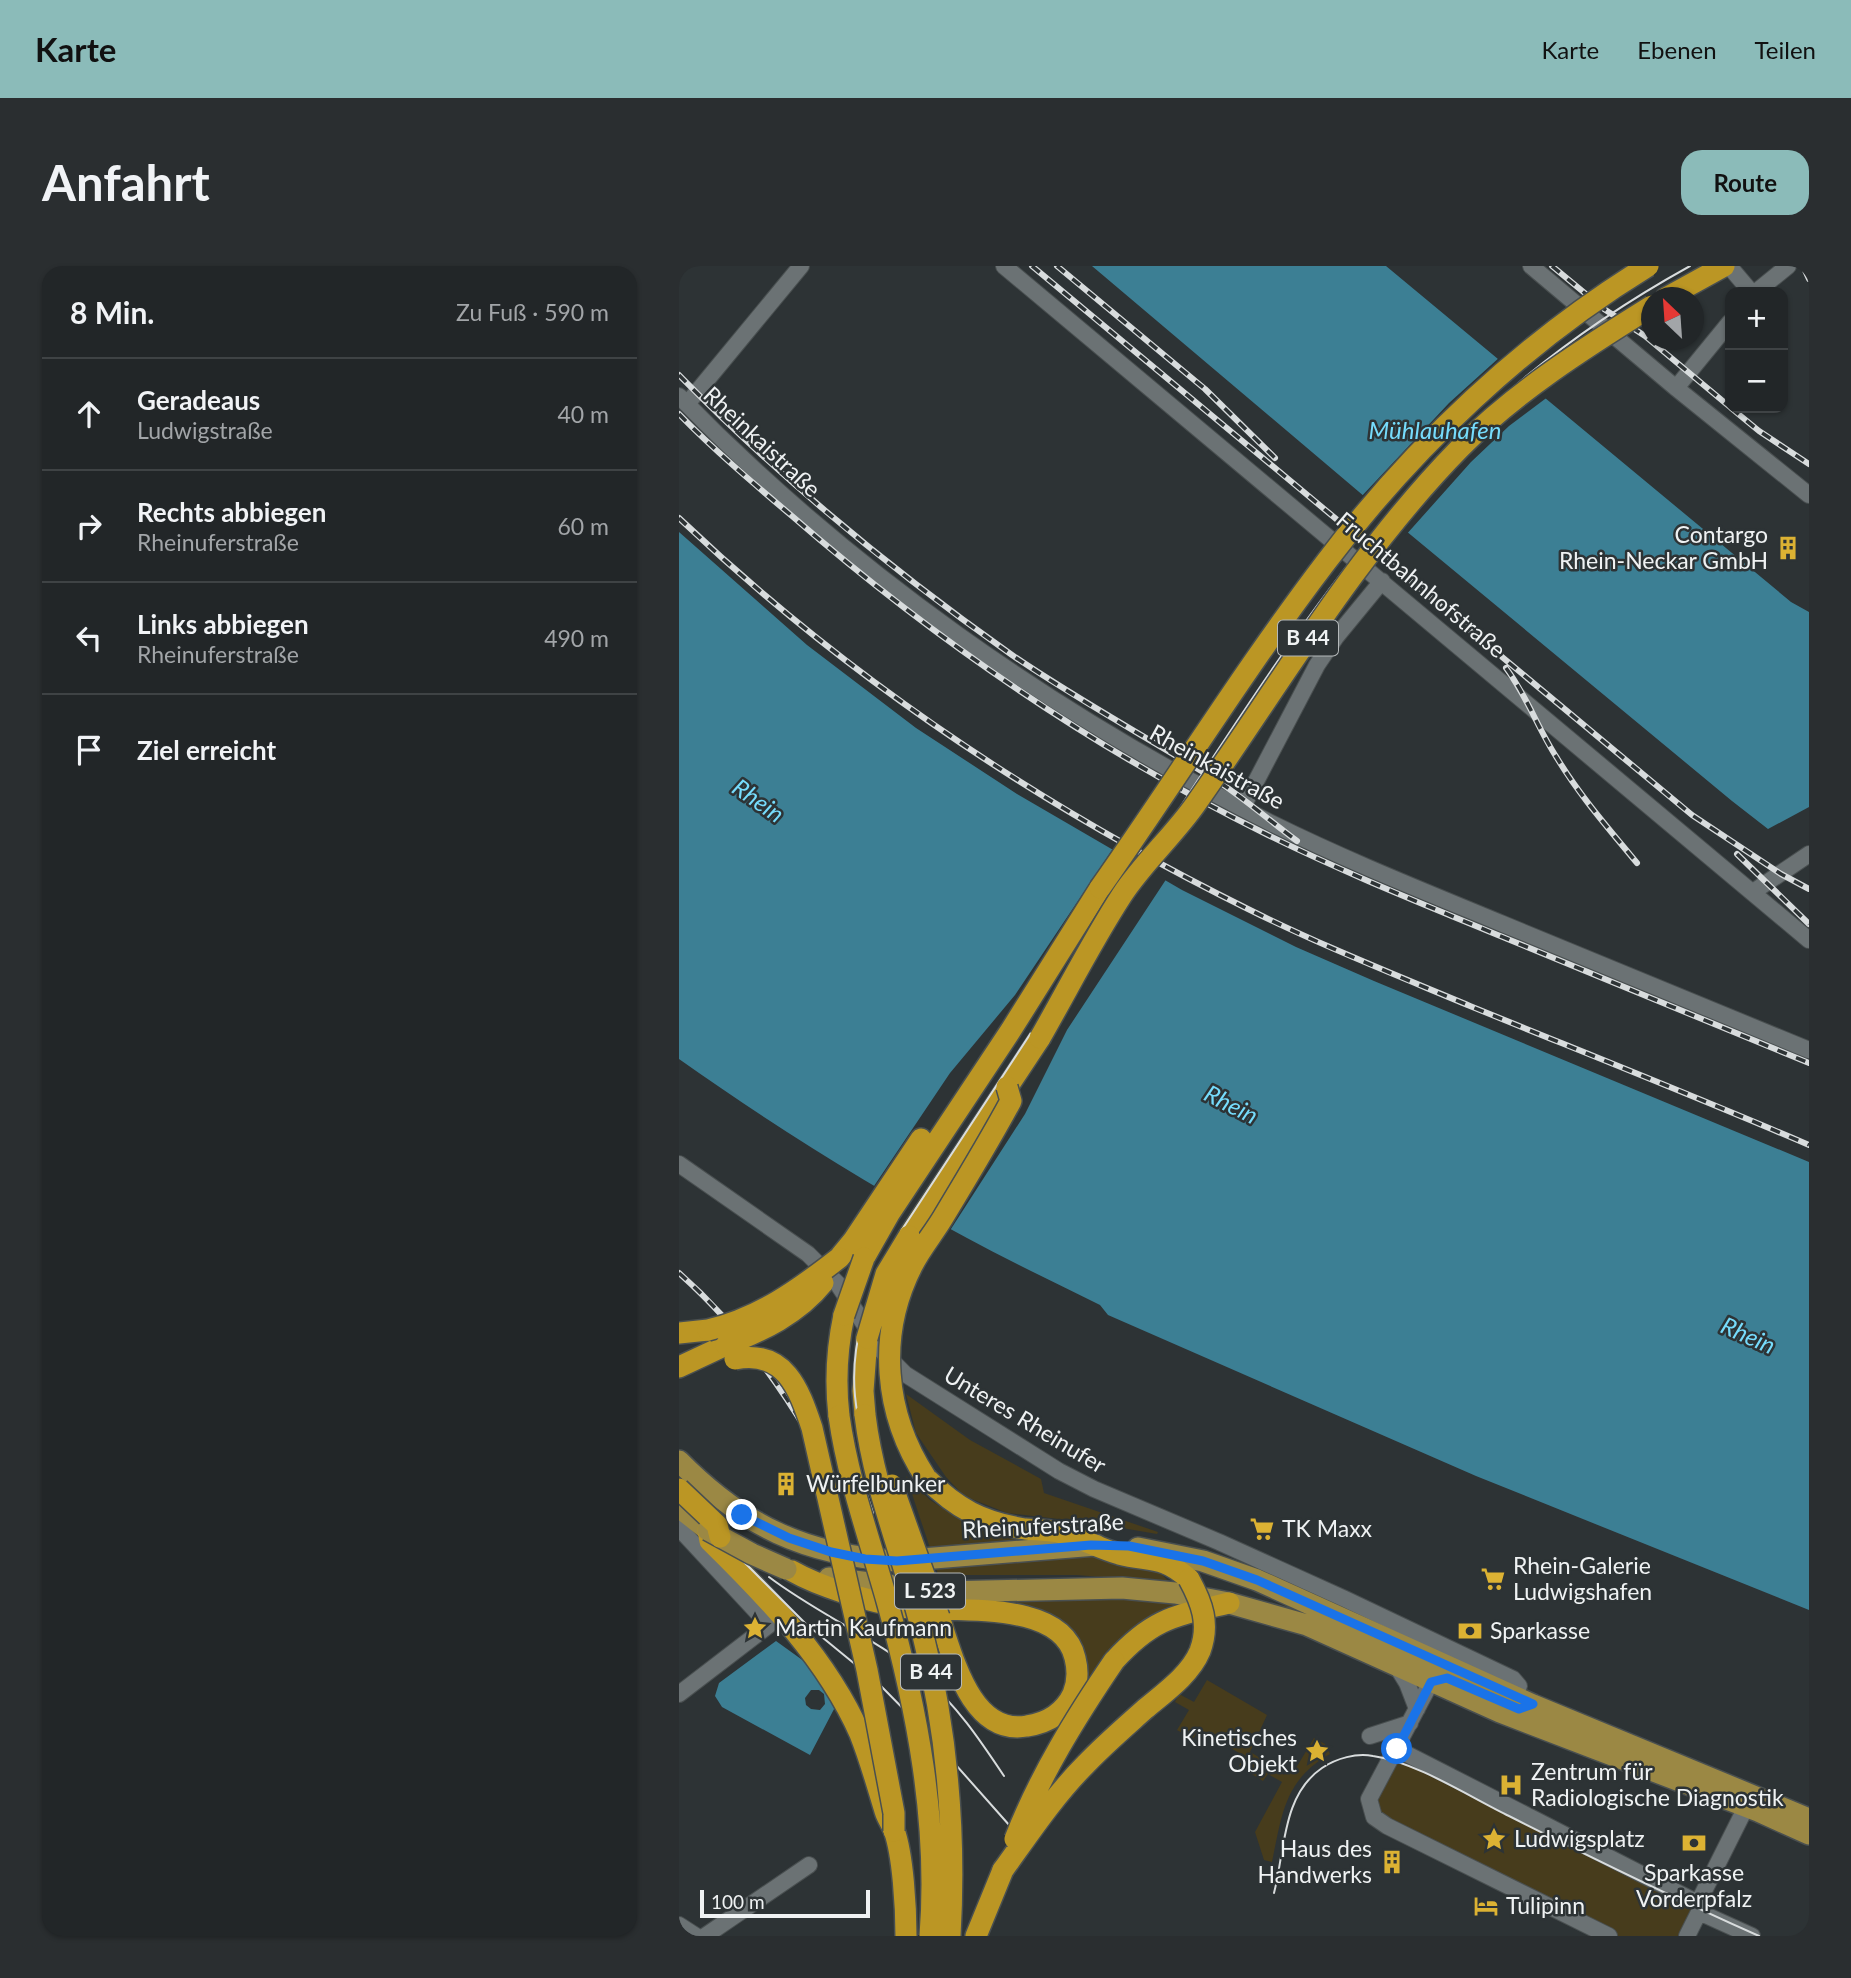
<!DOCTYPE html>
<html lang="de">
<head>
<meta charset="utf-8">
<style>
	:root { --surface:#222628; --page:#2a2e30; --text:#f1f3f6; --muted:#a2a5a8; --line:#3f4345; --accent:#8bbbb9 }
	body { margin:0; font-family:Lato,sans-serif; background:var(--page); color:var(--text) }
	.controls { position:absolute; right:21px; top:21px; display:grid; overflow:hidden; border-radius:14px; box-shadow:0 2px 5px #0004 }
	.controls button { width:63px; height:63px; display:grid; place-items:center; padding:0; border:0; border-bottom:2px solid var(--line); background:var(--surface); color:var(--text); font:35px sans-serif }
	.compass { position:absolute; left:962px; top:21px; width:63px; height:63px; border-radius:50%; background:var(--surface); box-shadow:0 2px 5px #0004; rotate:335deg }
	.scale { position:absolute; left:21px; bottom:18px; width:170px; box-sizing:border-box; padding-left:7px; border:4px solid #eff2f3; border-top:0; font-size:19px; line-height:24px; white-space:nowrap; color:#eff2f3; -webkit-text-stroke:5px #2d3335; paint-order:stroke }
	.stop { position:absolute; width:21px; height:21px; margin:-16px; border:5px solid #1a73e8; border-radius:50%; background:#fff }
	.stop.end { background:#1a73e8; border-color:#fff; box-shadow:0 2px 7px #0008 }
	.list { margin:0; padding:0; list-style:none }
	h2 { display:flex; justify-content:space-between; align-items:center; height:91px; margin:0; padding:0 28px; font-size:30px }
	h2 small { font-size:23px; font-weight:400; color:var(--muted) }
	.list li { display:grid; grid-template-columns:46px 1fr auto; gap:21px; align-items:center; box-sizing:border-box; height:112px; padding:0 28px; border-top:2px solid var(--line) }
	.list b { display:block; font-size:26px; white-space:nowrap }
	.list p { margin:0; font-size:23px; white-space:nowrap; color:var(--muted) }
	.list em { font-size:23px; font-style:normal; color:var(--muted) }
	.icon { flex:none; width:38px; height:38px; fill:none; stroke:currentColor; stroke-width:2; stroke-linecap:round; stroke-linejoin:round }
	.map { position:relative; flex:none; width:1130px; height:1670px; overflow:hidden; border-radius:21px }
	header { display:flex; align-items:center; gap:42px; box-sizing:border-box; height:98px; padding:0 35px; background:var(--accent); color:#111 }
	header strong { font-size:33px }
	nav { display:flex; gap:38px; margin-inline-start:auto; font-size:24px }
	.intro { display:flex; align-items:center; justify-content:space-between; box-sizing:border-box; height:168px; padding:0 42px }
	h1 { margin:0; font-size:49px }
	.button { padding:18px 32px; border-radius:21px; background:var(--accent); color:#111; font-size:24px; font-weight:700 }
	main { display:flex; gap:42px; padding:0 42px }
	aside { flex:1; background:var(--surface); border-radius:21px; box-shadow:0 2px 5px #0004 }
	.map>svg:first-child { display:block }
	.green { fill:#473c1c }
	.water { fill:#3c7f94; fill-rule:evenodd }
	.pier { fill:#2d3335 }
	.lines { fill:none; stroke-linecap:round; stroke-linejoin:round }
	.minor-casing { stroke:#494f50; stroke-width:18 }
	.major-casing { stroke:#494f50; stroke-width:24 }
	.highway-casing { stroke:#494f50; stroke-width:24 }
	.minor { stroke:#6b7274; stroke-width:16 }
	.major { stroke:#9b8844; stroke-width:21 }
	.highway { stroke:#bb9624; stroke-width:21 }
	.tram { stroke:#d8dcdd; stroke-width:2 }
	.rail-casing { stroke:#d8dcdd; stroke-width:6 }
	.rail { stroke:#2d3335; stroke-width:3.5; stroke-dasharray:10; stroke-linecap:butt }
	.major-bridge-casing { stroke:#494f50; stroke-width:24; stroke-linecap:butt }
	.highway-bridge-casing { stroke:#494f50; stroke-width:24; stroke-linecap:butt }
	.major-bridge { stroke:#9b8844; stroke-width:21 }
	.highway-bridge { stroke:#bb9624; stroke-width:21 }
	.route { stroke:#1a73e8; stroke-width:9 }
	.labels { text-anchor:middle; stroke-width:5; stroke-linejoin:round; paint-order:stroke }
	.shield { fill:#2d3335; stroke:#b5b9ba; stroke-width:2 }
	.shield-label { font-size:21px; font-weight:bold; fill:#eff2f3 }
	.street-label { font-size:23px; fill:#eff2f3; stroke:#2d3335 }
	.poi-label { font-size:23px; fill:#eff2f3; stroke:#2d3335; text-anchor:start }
	.water-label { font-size:24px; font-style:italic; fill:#76dcfc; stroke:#2d3335 }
</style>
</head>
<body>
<header>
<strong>Karte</strong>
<nav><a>Karte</a><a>Ebenen</a><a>Teilen</a></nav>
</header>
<div class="intro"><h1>Anfahrt</h1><a class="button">Route</a></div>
<main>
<aside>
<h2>8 Min.<small>Zu Fuß · 590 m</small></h2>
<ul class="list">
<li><svg class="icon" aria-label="ahead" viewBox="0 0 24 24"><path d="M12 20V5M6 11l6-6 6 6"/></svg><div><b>Geradeaus</b><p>Ludwigstraße</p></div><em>40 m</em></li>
<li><svg class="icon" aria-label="right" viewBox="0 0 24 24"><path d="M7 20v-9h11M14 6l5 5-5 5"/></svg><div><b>Rechts abbiegen</b><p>Rheinuferstraße</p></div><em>60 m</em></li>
<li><svg class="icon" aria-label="left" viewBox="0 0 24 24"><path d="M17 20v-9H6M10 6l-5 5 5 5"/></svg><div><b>Links abbiegen</b><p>Rheinuferstraße</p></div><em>490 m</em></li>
<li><svg class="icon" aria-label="arrive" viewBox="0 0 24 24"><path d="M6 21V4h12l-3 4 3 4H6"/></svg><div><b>Ziel erreicht</b></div></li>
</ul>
</aside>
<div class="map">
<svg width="1130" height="1670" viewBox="0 0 1130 1670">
	<rect width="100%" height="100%" fill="#2d3335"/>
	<path class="green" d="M227,1128l64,46 71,39 3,14 114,39 -1,2 -64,-11 -86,-10 -43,-17 -18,-19 -30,-44z
		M227,1210l24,24 45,29 63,9 -108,10z
		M396,1289l77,9 17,18 -93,-7h-138l-2,-8z
		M429,1329l83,9 -105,85 -12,-52 -122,-38z
		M528,1414l60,35 -17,37c12,6 21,15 34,23l3,-5 6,3 21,-35 11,6 5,10c-46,26 -48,61 -58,108l-8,-2 -9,-28 27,-50 -14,-8 -5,7 -24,-15 5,-10 -45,-27 -6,10 -16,-9 12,-20 -14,-8 4,-8 15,8z
		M718,1483l301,154 -11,33h-78l-239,-127z"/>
	<path class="water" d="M413,0h294l405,336 18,10v195l-41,22 -36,-28 -367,-304z
		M0,266l128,113 109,83 101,66 165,96 114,57 78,34 435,181v448l-333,-134 -368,-161 -8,-10c-44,-22 -89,-43 -133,-67 -100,-53 -196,-114 -288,-179z
		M97,1375l68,49 -34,65 -88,-48 -7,-11 4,-13zM132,1424h8l5,4 1,10 -5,6 -9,-1 -5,-4 -1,-7z"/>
	<path class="pier" d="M822,90l48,40 -40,30 -38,36 -66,74 -45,-38 89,-95z
		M435,581l53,31 -100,152 -42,84 -76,118 -77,-43 78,-116 65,-78z"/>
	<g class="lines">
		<g class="minor-casing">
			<path id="minor" d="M325,0l805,674
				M852,0l145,122 133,107
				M1050,0l22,26
				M1077,26l32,-26
				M997,122l54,-66
				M0,130c170,175 376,319 594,428 75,37 153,68 230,100 102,42 204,84 306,126
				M8,138l114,-138
				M563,542l75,-143 19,-28 46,-56
				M1074,626l56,-38
				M0,898l129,90 29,29 45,68 23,23 154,97 35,18 125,53 126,57 168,80 6,7
				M0,1262l90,97 -90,69
				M717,1399l11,18 10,26
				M761,1414l-9,2 -62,117 5,18 13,9 222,110
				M691,1470l40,-13
				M718,1483l301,154
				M1020,1646l53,24
				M0,1659l17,11
				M26,1670l104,-71
				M1008,1670l13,-26 -2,-7 53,-106"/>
		</g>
		<g class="major-casing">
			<path id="major" d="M0,1195c64,65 127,94 218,100l199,-16
				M0,1241l29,23
				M459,1282l65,13 54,19 276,125 276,114
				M150,1312l115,14 178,-4 53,5 54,10 78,22 193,87 258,99 51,23"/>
		</g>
		<g class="highway-casing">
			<path id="highway" d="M987,32l58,-32
				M230,970l131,-198
				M160,992l14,-17 68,-102
				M185,992l25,-44 122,-184 89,-142
				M0,1067l29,-3
				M0,1101l47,-22
				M186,1149l-2,-24 4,-53
				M160,1150c-4,-34 -2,-68 5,-101
				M247,1212c31,31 56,44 99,51 11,1 22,1 33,3 21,5 40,16 61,22 32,8 43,1 70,25
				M29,1264l2,11c57,56 117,118 150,193 10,25 17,51 25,77 2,7 6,12 9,19 9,25 12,78 12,106
				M113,1305c28,16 78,31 111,36 46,7 158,-10 172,51 3,12 3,24 -2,36 -9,19 -26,29 -46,32 -56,10 -74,-69 -88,-109
				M435,1395c39,-43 60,-45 115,-58
				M297,1670l27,-66"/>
		</g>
		<use href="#minor" class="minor"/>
		<use href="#major" class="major"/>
		<use href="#highway" class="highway"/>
		<path class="tram" d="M173,1166l8,41 13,40
			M0,1231l127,127 72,59 54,55 78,88
			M205,1251c-10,-40 -25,-80 -29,-121 -5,-52 12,-99 33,-145 89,-137 179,-274 270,-410 79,-120 156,-242 251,-351 79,-91 176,-166 281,-224
			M90,1311c49,37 106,61 154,100 33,27 57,63 81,99
			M595,1627c11,-42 8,-98 48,-125 15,-10 34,-15 51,-12 43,6 97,41 136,60 83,42 165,82 250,120"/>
		<g class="rail-casing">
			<path id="rail" d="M353,0l660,549 89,59 28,15
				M378,0l148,123 70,69
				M873,0l52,43 41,27 85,71
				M1124,0l6,13
				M0,109c102,104 214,196 333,280 66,45 136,83 204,125 28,18 54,41 81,61
				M1052,142l28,23 50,33
				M0,148c35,36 74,69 113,102 144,125 304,234 476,319 79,39 160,71 242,105 100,41 199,82 299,123
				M0,252c167,159 363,289 569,391 72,36 148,66 222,97 113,46 227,91 339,139
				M827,402c21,28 32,61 51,90 23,38 52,71 80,105
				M1058,588l72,70
				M0,1007c52,46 94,101 129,160"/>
		</g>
		<use href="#rail" class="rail"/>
		<g class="major-bridge-casing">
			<path id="major-bridge" d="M29,1264l44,24 34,15"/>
		</g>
		<g class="highway-bridge-casing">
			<path id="highway-bridge" d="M421,622c76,-108 146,-221 226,-326 88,-116 198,-220 322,-296
				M361,772c27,-47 52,-97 82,-143 21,-32 51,-59 73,-90 85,-121 161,-251 265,-357 55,-56 126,-101 192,-142
				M165,1049l20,-57
				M29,1064c51,-12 90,-40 131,-72
				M188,1072l19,-64 23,-38
				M47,1079c36,-14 72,-31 97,-62
				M56,1093c50,-10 64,30 77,69l55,242 27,143v18
				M186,1149c9,75 39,143 57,216 25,99 34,202 28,305
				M160,1150c9,64 31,124 48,185 30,108 52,222 43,335
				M247,1212c-42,-64 -49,-143 -14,-212 9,-18 22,-33 32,-50 23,-38 46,-76 67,-115l-4,-14
				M213,1219l47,132
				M0,1223l38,36 3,12
				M336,1573c25,-64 61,-122 99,-178
				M324,1604c26,-36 51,-74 83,-106 18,-19 39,-37 59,-55 19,-16 45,-34 55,-58 10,-27 2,-48 -11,-72"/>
		</g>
		<use href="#major-bridge" class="major-bridge"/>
		<use href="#highway-bridge" class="highway-bridge"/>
	</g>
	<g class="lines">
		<path class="route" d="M63,1249l47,23 42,14 34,7 32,2 194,-16 38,1 74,15 54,19 276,124 -14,5 -72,-31 -16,4 -34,67"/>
	</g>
	<defs>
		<g id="building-bare" transform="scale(1.89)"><path d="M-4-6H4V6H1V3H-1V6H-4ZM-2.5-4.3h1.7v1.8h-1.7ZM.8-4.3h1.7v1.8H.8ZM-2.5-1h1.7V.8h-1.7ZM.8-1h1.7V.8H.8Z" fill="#dcb233" stroke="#2d3335" stroke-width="2.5" paint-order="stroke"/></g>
		<g id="supermarket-bare" transform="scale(1.89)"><path d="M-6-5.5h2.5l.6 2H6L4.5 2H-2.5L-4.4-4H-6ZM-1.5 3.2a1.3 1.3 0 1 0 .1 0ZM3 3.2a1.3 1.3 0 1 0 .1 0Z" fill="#dcb233" stroke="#2d3335" stroke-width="2.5" paint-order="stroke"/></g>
		<g id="sight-bare" transform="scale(1.89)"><path d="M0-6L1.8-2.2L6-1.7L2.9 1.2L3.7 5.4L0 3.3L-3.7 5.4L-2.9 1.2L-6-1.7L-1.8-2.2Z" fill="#dcb233" stroke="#2d3335" stroke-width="2.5" paint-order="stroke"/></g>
		<g id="bank-bare" transform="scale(1.89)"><path d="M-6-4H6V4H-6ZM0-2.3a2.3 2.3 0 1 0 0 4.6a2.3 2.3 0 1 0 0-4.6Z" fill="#dcb233" stroke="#2d3335" stroke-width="2.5" paint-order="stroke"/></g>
		<g id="hospital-bare" transform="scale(1.89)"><path d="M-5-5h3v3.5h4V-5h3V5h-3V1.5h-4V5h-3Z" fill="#dcb233" stroke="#2d3335" stroke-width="2.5" paint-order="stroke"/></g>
		<g id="hotel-bare" transform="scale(1.89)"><path d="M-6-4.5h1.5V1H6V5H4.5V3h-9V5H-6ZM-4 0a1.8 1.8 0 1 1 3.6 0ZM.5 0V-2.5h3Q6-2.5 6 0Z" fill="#dcb233" stroke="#2d3335" stroke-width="2.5" paint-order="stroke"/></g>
	</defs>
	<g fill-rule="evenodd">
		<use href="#building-bare" x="1109" y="282"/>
		<use href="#building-bare" x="107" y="1218"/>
		<use href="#supermarket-bare" x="583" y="1263"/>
		<use href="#supermarket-bare" x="814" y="1313"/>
		<use href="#sight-bare" x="76" y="1362"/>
		<use href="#bank-bare" x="791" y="1365"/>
		<use href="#sight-bare" x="638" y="1485"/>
		<use href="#hospital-bare" x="832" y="1519"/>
		<use href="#sight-bare" x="815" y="1573"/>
		<use href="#bank-bare" x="1015" y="1577"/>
		<use href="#building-bare" x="713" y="1596"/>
		<use href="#hotel-bare" x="807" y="1640"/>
	</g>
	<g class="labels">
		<g class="shield">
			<rect x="599" y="354.5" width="60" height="35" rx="5"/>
			<rect x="216" y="1307.5" width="70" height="35" rx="5"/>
			<rect x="222" y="1388.5" width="60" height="35" rx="5"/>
		</g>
		<g class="shield-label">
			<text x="629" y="379">B 44</text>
			<text x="251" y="1332">L 523</text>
			<text x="252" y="1413">B 44</text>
		</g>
		<g class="street-label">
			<text transform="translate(83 176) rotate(43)" y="8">Rheinkaistraße</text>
			<text transform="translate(742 319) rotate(40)" y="8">Fruchtbahnhofstraße</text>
			<text transform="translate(538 501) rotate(29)" y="8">Rheinkaistraße</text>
			<text transform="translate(346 1154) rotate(31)" y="8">Unteres Rheinufer</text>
			<text transform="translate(364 1260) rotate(-3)" y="8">Rheinuferstraße</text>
		</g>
		<g class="poi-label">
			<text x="1089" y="277" text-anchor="end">Contargo<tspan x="1089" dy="26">Rhein-Neckar GmbH</tspan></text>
			<text x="127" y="1226">Würfelbunker</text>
			<text x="603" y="1271">TK Maxx</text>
			<text x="834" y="1308">Rhein-Galerie<tspan x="834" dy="26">Ludwigshafen</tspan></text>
			<text x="96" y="1370">Martin Kaufmann</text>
			<text x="811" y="1373">Sparkasse</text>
			<text x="618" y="1480" text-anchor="end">Kinetisches<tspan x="618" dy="26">Objekt</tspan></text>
			<text x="852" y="1514">Zentrum für<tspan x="852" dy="26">Radiologische Diagnostik</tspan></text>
			<text x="835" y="1581">Ludwigsplatz</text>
			<text x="693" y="1591" text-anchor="end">Haus des<tspan x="693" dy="26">Handwerks</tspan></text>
			<text x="1015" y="1615" text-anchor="middle">Sparkasse<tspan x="1015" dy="26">Vorderpfalz</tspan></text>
			<text x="827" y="1648">Tulipinn</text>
		</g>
		<g class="water-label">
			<text x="756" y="173">Mühlauhafen</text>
			<text transform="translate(79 535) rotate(35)" y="8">Rhein</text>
			<text transform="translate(552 839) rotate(27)" y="8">Rhein</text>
			<text transform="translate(1069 1070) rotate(24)" y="8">Rhein</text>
		</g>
	</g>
</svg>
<div class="controls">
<button>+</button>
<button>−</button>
</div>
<svg class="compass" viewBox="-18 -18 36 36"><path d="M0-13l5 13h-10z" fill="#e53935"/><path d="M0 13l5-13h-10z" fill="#a2a5a8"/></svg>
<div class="scale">100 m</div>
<div class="stop" style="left:718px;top:1483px"></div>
<div class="stop end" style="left:63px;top:1249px"></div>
</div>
</main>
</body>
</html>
